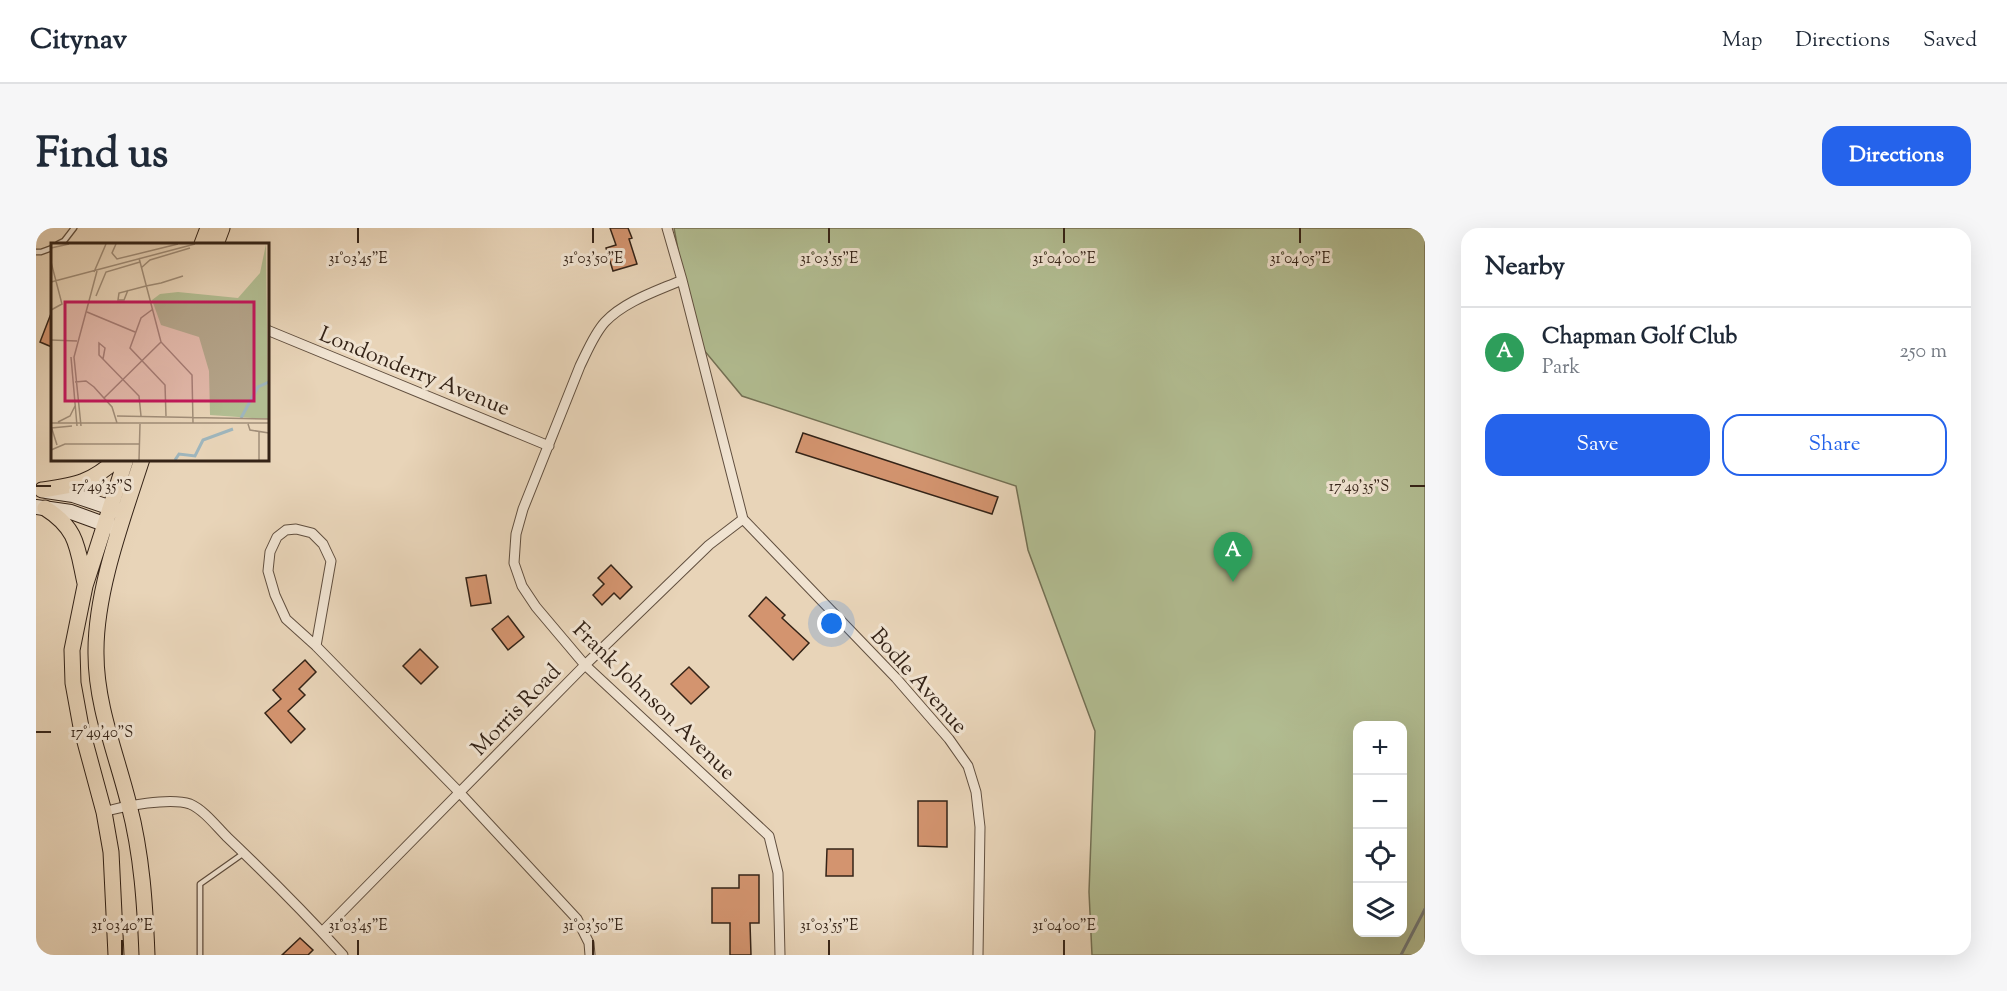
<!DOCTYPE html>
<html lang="en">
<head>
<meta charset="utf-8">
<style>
	:root { --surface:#fff; --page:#f6f6f7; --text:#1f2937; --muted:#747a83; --line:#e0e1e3; --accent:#2563eb }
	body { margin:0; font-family:"Sorts Mill Goudy",serif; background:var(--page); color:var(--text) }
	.controls { position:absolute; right:18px; bottom:18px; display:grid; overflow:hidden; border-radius:12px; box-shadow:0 6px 24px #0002 }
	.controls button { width:54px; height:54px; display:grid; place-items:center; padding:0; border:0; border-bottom:2px solid var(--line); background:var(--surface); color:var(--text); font:30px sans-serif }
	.you { position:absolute; left:796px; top:396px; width:21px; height:21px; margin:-15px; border:4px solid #fff; border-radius:50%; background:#1a73e8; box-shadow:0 0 0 9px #1a73e833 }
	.badge { display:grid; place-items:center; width:39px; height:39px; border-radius:50%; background:var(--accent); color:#fff; font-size:20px; font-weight:700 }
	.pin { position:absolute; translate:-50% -50px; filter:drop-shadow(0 2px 3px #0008) }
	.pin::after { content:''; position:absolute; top:32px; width:21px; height:18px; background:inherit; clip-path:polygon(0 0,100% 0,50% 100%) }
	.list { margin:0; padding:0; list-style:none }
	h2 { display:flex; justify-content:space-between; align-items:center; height:78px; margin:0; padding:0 24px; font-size:26px }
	h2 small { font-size:20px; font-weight:400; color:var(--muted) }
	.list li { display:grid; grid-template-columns:39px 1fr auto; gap:18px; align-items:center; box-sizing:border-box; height:90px; padding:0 24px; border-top:2px solid var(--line) }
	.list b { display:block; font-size:22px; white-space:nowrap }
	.list p { margin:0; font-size:20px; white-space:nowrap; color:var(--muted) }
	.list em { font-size:20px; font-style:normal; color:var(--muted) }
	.actions { display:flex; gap:12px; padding:18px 24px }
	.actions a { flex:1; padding:14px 0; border:2px solid var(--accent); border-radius:18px; text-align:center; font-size:21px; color:var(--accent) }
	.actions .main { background:var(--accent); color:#fff }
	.icon { flex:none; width:33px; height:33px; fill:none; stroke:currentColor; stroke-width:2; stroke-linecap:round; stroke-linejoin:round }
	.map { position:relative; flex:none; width:1389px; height:727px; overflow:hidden; border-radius:18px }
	header { display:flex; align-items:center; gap:36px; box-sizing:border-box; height:84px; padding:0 30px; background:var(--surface); border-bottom:2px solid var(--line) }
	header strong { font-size:28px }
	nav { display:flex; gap:33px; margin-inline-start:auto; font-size:21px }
	.intro { display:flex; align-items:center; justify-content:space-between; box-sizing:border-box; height:144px; padding:0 36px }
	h1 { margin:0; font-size:42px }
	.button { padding:15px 27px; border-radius:18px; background:var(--accent); color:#fff; font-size:21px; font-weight:700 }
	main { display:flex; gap:36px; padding:0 36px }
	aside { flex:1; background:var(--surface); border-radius:18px; box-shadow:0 6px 24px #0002 }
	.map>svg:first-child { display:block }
	.green { fill:#b2bd92; stroke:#737054; stroke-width:1.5; fill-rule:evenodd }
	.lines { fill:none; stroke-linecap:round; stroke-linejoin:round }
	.stream { stroke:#747b7a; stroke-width:3 }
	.building { fill:#d3946f; stroke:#342317; stroke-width:1.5 }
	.service-casing { stroke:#614f3f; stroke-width:7 }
	.minor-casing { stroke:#614f3f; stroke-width:11 }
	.secondary-casing { stroke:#342317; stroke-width:16 }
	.primary-casing { stroke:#342317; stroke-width:17 }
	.service { stroke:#f0e3d1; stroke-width:4.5 }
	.minor { stroke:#f0e3d1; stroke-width:9 }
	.secondary { stroke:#f0e3d1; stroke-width:14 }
	.primary { stroke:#e8d4b8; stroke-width:15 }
	.ticks { fill:none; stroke:#342317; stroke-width:2 }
	.labels { text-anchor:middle; stroke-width:6; stroke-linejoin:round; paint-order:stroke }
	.street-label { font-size:22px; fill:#342317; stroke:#f0e3d1 }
	.inset-river { fill:none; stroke:#9eb5bc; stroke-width:3 }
	.inset-road { fill:none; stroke:#a08d78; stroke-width:1.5 }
	.view { fill:#c2185b; fill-opacity:0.15; stroke:#c2185b; stroke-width:3 }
	.inset-edge { fill:none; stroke:#342317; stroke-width:3 }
	.ticks-label { font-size:15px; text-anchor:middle; fill:#342317; stroke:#f0e3d1; stroke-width:6; stroke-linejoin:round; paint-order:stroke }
</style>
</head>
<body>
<header>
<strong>Citynav</strong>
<nav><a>Map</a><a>Directions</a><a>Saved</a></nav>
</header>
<div class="intro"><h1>Find us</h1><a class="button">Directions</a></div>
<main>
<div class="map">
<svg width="1389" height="727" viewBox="0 0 1389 727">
	<rect width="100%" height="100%" fill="#e8d4b8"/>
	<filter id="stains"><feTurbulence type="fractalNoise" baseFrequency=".00333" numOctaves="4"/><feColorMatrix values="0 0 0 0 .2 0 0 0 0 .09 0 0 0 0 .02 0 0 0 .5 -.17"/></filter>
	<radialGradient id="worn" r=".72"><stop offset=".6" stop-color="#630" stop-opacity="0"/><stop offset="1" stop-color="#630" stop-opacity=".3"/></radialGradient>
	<path class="green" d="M638,0h751v727h-333l-3,-63 6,-161 -67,-181 -12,-64 -274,-90 -39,-47 -19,-67zM1322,497h44v207h-44z"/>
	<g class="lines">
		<path class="stream" d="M1365,727l24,-46"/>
	</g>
	<path class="building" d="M574,0h18l4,10 -3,1 8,25 -24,7 -7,-23 10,-3z
		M16,83v36l-12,-5z
		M767,205l195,64 -6,17 -196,-62z
		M575,337l21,22 -12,12 -6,-6 -12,12 -9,-10 11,-11 -6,-6z
		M450,347l5,28 -20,3 -5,-28z
		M730,369l19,18 -3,3 27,25 -16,17 -44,-44z
		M472,388l16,21 -16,13 -16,-21z
		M384,421l18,18 -17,17 -18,-18z
		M269,432l11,12 -17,17 6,6 -17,16 17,18 -14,14 -26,-30 16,-14 -8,-9z
		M653,439l20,20 -18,17 -20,-20z
		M882,573h29v46l-29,-1z
		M791,621h26v27h-27z
		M703,647h20v48h-9l1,32h-21v-32h-18v-35h27z
		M264,710l13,12 -5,5h-26z"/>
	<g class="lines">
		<g class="service-casing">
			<path id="service" d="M22,16l6,-3 10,-13
				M0,24h5l11,-4
				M164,727v-71l44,-31"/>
		</g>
		<g class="minor-casing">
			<path id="minor" d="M631,0l15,52 61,239 153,159 53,61 19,27 8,26 4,35 -2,128
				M646,52c-25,11 -57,21 -77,42 -11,12 -18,30 -25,44l-57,143 -7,25 -2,29 8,23 14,21 49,58 184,171 9,37 2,82
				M231,102l282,116
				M280,418l15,-85 -8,-17 -11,-11 -16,-4 -10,1 -9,7 -7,15 -2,19 7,24 11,24 30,27 144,147 117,126 12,24 1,12
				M68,584c20,-6 66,-15 86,-8 14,6 26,22 37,33 40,38 79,77 116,118
				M286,704l263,-267 124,-120 34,-26"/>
		</g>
		<g class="secondary-casing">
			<path id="secondary" d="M10,263l27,4 47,16
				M0,279l35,5 44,16"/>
		</g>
		<g class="primary-casing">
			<path id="primary" d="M166,16l6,-16
				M180,16l6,-16
				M106,231c-19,59 -47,133 -46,195 0,52 21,102 33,151 13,50 16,100 18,150
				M6,262c34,-5 49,-7 75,-31
				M9,280c33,21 32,39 40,75
				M80,727l-5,-103 -7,-40 -23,-85 -8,-44 -1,-33 13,-64 41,-127"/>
		</g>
		<use href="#service" class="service"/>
		<use href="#minor" class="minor"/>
		<use href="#secondary" class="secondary"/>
		<use href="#primary" class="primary"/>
	</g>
	<path class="ticks" d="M322,0v15M557,0v15M793,0v15M1028,0v15M1264,0v15M0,258h15M1374,258h15M0,504h15M86,712v15M322,712v15M557,712v15M793,712v15M1028,712v15"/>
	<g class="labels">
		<g class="street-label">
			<text transform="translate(379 142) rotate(22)" y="8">Londonderry Avenue</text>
			<text transform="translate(884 452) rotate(48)" y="8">Bodle Avenue</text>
			<text transform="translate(619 472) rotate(44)" y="8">Frank Johnson Avenue</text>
			<text transform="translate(479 481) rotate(-46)" y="8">Morris Road</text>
		</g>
	</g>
	<g transform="translate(15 15)">
		<rect width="218" height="218" fill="#e8d4b8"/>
		<path d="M215,1l2,175 -58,-4 -1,-44 -10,-34 -38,-12 -9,-25 8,-6 18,-2 60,6 22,-25z" fill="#b2bd92"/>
		<path class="inset-river" d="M190,175l17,-31 11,-5M124,217l4,-6 16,2 8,-16 30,-11"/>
		<path class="inset-road" d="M65,1l-4,9 5,6 61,-15M0,5l18,-4M88,15l22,84 31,33 1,48M0,19l11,42 -11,6M90,25l9,-8 40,-12M43,29l12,-28M0,39l144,-38M77,47l-4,10h-6l1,-7 27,-7 15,-3 22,-7M45,53l10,-24 34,-10M102,66l-12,9 -11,30 35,37 1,31M36,69l48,20M0,97l26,1M20,114l6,69M52,116l2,-11 -6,-5v12l40,41 2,20M24,139l11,-1 8,6 18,20 5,16M53,155l57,-56M66,173l152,3M7,179l12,-6 5,-10M0,180h218M197,181l2,6 19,3M0,183l6,19M30,183l-7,-69 23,-86M0,185l21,-2M208,188v29M0,207l14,-6h75M88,217l1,-36"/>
		<path class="view" d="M14,59h189v99h-189z"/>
		<rect width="218" height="218" class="inset-edge"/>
	</g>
	<g class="ticks-label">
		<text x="322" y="35">31°03'45"E</text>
		<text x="557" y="35">31°03'50"E</text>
		<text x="793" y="35">31°03'55"E</text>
		<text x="1028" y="35">31°04'00"E</text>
		<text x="1264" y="35">31°04'05"E</text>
		<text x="66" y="263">17°49'35"S</text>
		<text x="1323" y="263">17°49'35"S</text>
		<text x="66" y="509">17°49'40"S</text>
		<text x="86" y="702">31°03'40"E</text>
		<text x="322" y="702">31°03'45"E</text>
		<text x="557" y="702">31°03'50"E</text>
		<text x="793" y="702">31°03'55"E</text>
		<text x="1028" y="702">31°04'00"E</text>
	</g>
	<rect width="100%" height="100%" filter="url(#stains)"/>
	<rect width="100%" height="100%" fill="url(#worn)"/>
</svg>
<div class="controls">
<button>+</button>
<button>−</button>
<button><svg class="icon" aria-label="locate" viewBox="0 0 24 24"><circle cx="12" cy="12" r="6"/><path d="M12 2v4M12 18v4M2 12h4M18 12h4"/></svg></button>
<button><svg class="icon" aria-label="layers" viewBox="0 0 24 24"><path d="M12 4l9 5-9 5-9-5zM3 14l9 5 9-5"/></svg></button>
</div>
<div class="you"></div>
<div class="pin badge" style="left:1197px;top:354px;background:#2e9e5b">A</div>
</div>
<aside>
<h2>Nearby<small></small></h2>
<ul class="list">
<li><span class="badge" style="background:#2e9e5b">A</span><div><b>Chapman Golf Club</b><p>Park</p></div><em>250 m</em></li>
</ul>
<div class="actions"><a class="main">Save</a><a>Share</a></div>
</aside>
</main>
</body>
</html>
